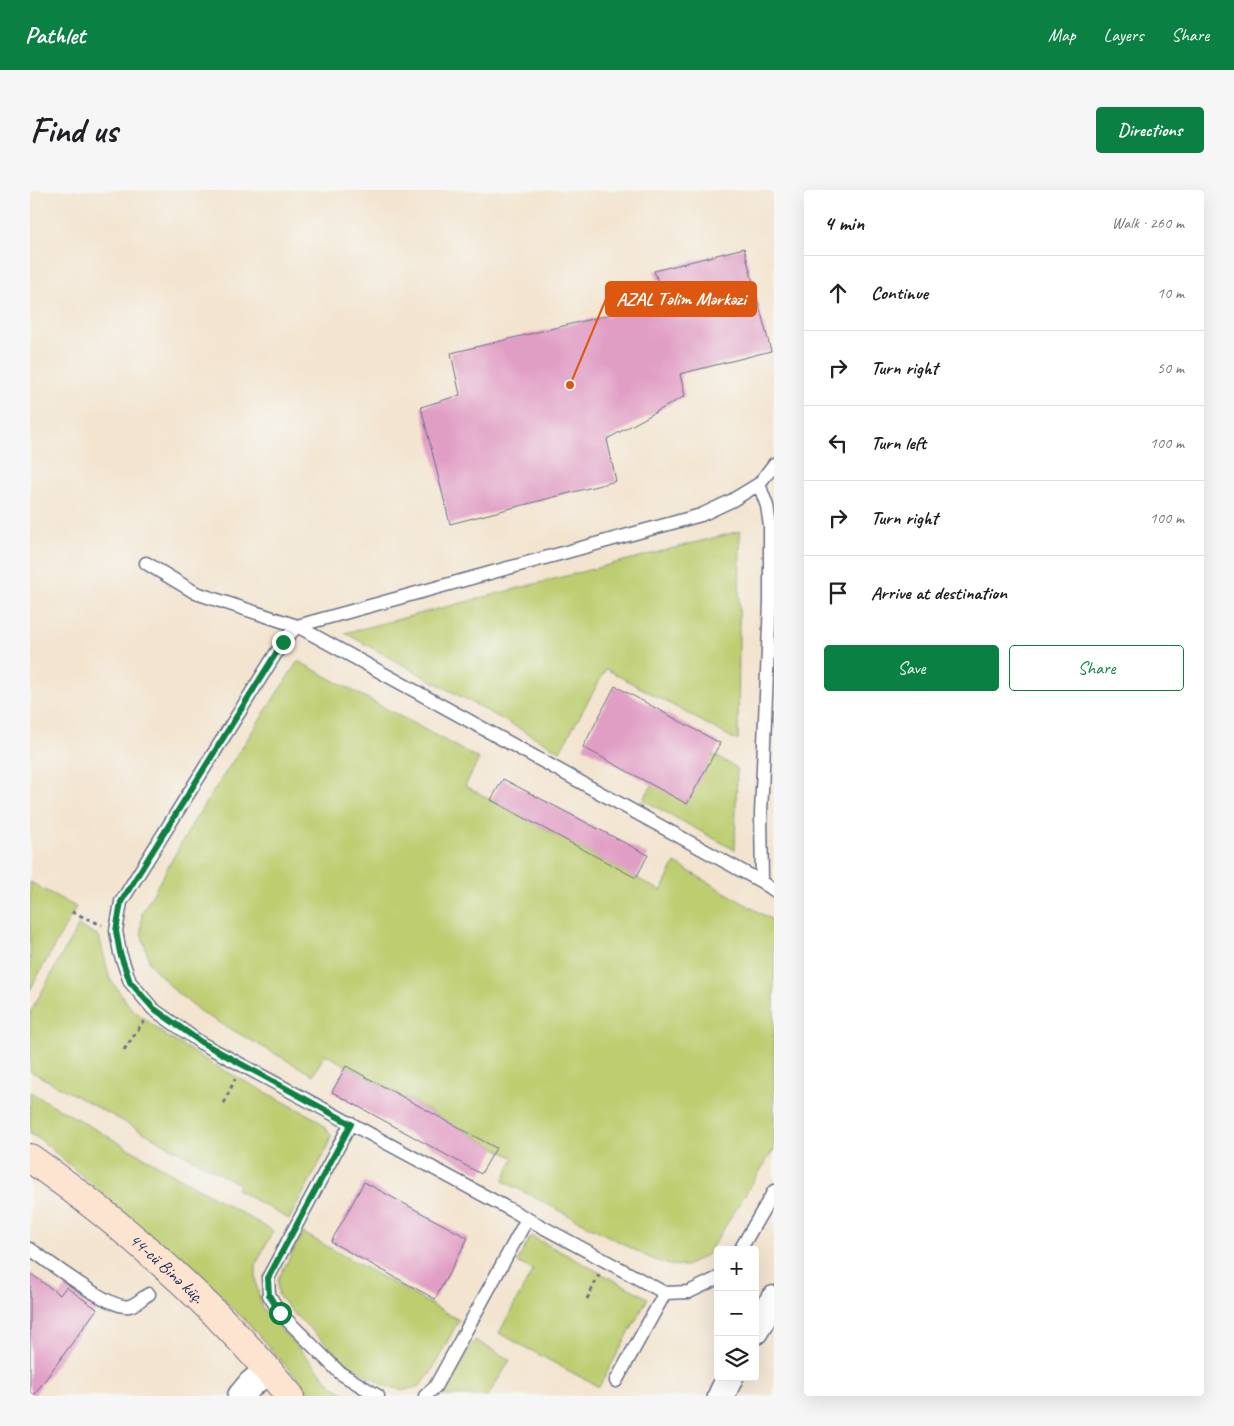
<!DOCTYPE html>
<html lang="en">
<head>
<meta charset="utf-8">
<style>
	:root { --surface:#fff; --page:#f6f6f6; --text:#202124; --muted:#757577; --line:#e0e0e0; --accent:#0b8043 }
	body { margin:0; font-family:Caveat,sans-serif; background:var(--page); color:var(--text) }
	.controls { position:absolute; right:15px; bottom:15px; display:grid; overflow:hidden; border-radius:5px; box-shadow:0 5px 20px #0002 }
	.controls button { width:45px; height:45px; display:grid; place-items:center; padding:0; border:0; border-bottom:1px solid var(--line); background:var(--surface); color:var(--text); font:25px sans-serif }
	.stop { position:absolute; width:15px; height:15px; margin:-11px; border:4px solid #0b8043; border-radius:50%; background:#fff }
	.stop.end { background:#0b8043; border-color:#fff; box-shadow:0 1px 5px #0008 }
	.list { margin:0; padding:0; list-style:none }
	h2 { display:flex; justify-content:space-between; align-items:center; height:65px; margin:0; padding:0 20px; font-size:21px }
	h2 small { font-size:16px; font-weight:400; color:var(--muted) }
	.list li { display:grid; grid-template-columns:32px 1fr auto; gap:15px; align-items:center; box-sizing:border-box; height:75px; padding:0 20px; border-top:1px solid var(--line) }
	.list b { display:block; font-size:19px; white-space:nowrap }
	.list em { font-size:16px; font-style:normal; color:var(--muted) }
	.actions { display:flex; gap:10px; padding:15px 20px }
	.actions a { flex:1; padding:11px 0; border:1px solid var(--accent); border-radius:5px; text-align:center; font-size:18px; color:var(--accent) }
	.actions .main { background:var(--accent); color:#fff }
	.icon { flex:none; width:28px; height:28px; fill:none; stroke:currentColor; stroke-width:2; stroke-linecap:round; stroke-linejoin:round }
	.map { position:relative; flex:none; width:744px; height:1206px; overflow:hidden; border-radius:5px }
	header { display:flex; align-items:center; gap:30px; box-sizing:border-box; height:70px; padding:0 25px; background:var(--accent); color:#fff }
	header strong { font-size:24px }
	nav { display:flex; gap:28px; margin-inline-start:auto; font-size:18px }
	.intro { display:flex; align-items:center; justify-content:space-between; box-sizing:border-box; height:120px; padding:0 30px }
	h1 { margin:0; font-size:35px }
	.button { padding:12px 22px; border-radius:5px; background:var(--accent); color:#fff; font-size:18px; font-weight:700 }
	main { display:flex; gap:30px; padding:0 30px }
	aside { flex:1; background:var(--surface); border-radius:5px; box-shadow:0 5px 20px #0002 }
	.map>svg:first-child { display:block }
	.green { fill:#bdcd70; stroke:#6c7e67 }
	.building { fill:#e19ec5 }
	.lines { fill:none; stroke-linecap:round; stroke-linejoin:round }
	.lane-casing { stroke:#676e86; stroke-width:15 }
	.street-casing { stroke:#676e86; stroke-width:29 }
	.secondary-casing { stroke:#676e86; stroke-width:30 }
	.path { stroke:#676e86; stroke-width:3; stroke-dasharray:4 4; stroke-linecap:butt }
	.lane { stroke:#fff; stroke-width:12 }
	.street { stroke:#fff; stroke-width:26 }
	.secondary { stroke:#fde4d1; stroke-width:28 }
	.route { stroke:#0b8043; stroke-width:6 }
	.labels { text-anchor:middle; stroke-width:5; stroke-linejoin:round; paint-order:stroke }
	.street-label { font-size:18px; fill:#1b2f5e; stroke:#f6f6f2 }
	.leader { fill:none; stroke:#de5710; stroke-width:2 }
	.callout-dot { fill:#de5710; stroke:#f6f6f2; stroke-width:2 }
	.callout { fill:#de5710; stroke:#de5710; stroke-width:2 }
	.callout-label { font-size:19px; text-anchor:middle; font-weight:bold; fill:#fff }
</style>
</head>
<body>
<header>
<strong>Pathlet</strong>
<nav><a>Map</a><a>Layers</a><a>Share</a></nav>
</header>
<div class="intro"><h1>Find us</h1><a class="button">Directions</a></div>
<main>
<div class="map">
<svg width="744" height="1206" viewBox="0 0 744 1206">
	<rect width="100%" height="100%" fill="#f6f6f2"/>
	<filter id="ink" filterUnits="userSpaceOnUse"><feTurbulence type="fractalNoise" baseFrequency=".02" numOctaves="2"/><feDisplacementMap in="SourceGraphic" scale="10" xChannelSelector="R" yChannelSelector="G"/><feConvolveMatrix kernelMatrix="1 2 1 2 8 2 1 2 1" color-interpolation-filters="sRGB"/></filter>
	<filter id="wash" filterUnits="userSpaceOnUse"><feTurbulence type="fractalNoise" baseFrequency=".0096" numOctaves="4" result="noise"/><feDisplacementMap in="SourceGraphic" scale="20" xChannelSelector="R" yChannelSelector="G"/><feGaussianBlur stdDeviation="1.12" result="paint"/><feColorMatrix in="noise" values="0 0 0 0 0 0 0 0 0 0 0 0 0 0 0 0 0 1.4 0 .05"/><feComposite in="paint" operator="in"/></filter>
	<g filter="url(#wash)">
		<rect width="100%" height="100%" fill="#f3e4cf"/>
		<path class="green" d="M710,341l-2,210 -132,-72 -46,82 -215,-118z
			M268,471l181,98 -14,27 196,105 14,-28 99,58v228l-67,106 -21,11 -17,-1 -19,-7 -147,-77 11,-23 -189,-104 -12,21 -111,-62 -26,-21 -26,-28 -9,-32 1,-19 52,-92z
			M684,565l23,13 -2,82 -92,-50 9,-15z
			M0,692l46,25 -46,83z
			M48,736l21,10 11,43 20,28 36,29 52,31 100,53 13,15 -4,14 -38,70 -52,-29 2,-6 -209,-113v-58z
			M0,902l243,139 -17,33v20l6,24 72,79 15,9h-36l-69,-77 -204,-180 -10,-5z
			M273,1043l156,87 -29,54 -10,12 -15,4 -17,-3 -38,-21 -59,-55 -13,-16v-16z
			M501,1046l117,62 -49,89 -100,-54 34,-63 -16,-8z
			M445,1150l35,20 -22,36h-46z"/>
		<g id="blocks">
			<path class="building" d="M714,58l27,103 -91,23 5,22 -78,43 9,42 -166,43 -29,-117 39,-12 -9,-42 215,-52 -12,-30z
				M585,496l105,57 -33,61 -104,-57z
				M473,589l145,76 -12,23 -145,-78z
				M316,876l150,82 -15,26 -149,-82z
				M334,992l104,56 -33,61 -104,-57z
				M0,1083l30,22 6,-8 31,22 -63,86 -4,-3z"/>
		</g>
	</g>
	<g filter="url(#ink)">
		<use href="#blocks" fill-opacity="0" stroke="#676e86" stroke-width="1"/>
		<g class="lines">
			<g class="lane-casing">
				<path id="lane" d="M729,294l8,22 3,20v76l-9,212 1,68 12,8
					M116,373l50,30 101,33 465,256
					M321,933l-83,155 1,17 11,18 60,60 38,23
					M0,1059c17,11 81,62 99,57 7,-1 14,-9 20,-12
					M710,1060l34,-59
					M688,1088l-29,14 -24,1 -464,-250 -48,-34 -23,-27 -10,-29 -4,-22 5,-29 162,-260 14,-16 404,-111 30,-14 28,-17 15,-20
					M586,1191l49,-88
					M395,1206l10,-9 92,-168"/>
			</g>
			<g class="street-casing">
				<path id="street" d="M725,1141l19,-32
					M211,1206l10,-12 17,-14
					M691,1206l9,-19"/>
			</g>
			<g class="secondary-casing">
				<g id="secondary">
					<path id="s1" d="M0,968c96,68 185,147 260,238"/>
				</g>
			</g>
			<path class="path" d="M42,722l30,13
				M94,860l20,-29
				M194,913l11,-24
				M557,1109l12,-24"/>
			<use href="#lane" class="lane"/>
			<use href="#street" class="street"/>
			<use href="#secondary" class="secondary"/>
		</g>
	</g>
	<g class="lines" filter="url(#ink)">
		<path class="route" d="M250,1123l-11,-18 -1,-17 83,-154 -150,-82 -48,-34 -23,-26 -10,-29 -4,-22 5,-29 162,-260"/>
	</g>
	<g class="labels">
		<g class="street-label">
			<text dy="6" stroke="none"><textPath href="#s1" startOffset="176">44-cü Binə küç.</textPath></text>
		</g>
	</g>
	<path class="leader" d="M540 195L576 109"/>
	<circle class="callout-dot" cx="540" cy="195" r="5"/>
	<rect class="callout" x="576" y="92" width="150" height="34" rx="5"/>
	<g class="callout-label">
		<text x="651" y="115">AZAL Təlim Mərkəzi</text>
	</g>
</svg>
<div class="controls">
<button>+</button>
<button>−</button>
<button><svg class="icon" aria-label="layers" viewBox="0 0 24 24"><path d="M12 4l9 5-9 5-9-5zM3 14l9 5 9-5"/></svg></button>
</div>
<div class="stop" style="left:250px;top:1123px"></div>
<div class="stop end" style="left:253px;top:452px"></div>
</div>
<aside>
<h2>4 min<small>Walk · 260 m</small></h2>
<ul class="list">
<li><svg class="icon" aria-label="ahead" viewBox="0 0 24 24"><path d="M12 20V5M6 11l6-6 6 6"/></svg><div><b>Continue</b></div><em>10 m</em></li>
<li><svg class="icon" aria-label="right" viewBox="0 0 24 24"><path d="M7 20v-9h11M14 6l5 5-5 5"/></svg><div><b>Turn right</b></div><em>50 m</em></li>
<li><svg class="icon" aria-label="left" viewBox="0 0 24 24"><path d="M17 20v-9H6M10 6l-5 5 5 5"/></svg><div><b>Turn left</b></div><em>100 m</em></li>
<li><svg class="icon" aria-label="right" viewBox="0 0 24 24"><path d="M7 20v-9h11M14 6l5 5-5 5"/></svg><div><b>Turn right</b></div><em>100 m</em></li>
<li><svg class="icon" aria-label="arrive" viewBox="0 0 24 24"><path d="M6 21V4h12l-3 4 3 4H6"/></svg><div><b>Arrive at destination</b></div></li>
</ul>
<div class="actions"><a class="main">Save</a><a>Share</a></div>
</aside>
</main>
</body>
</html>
